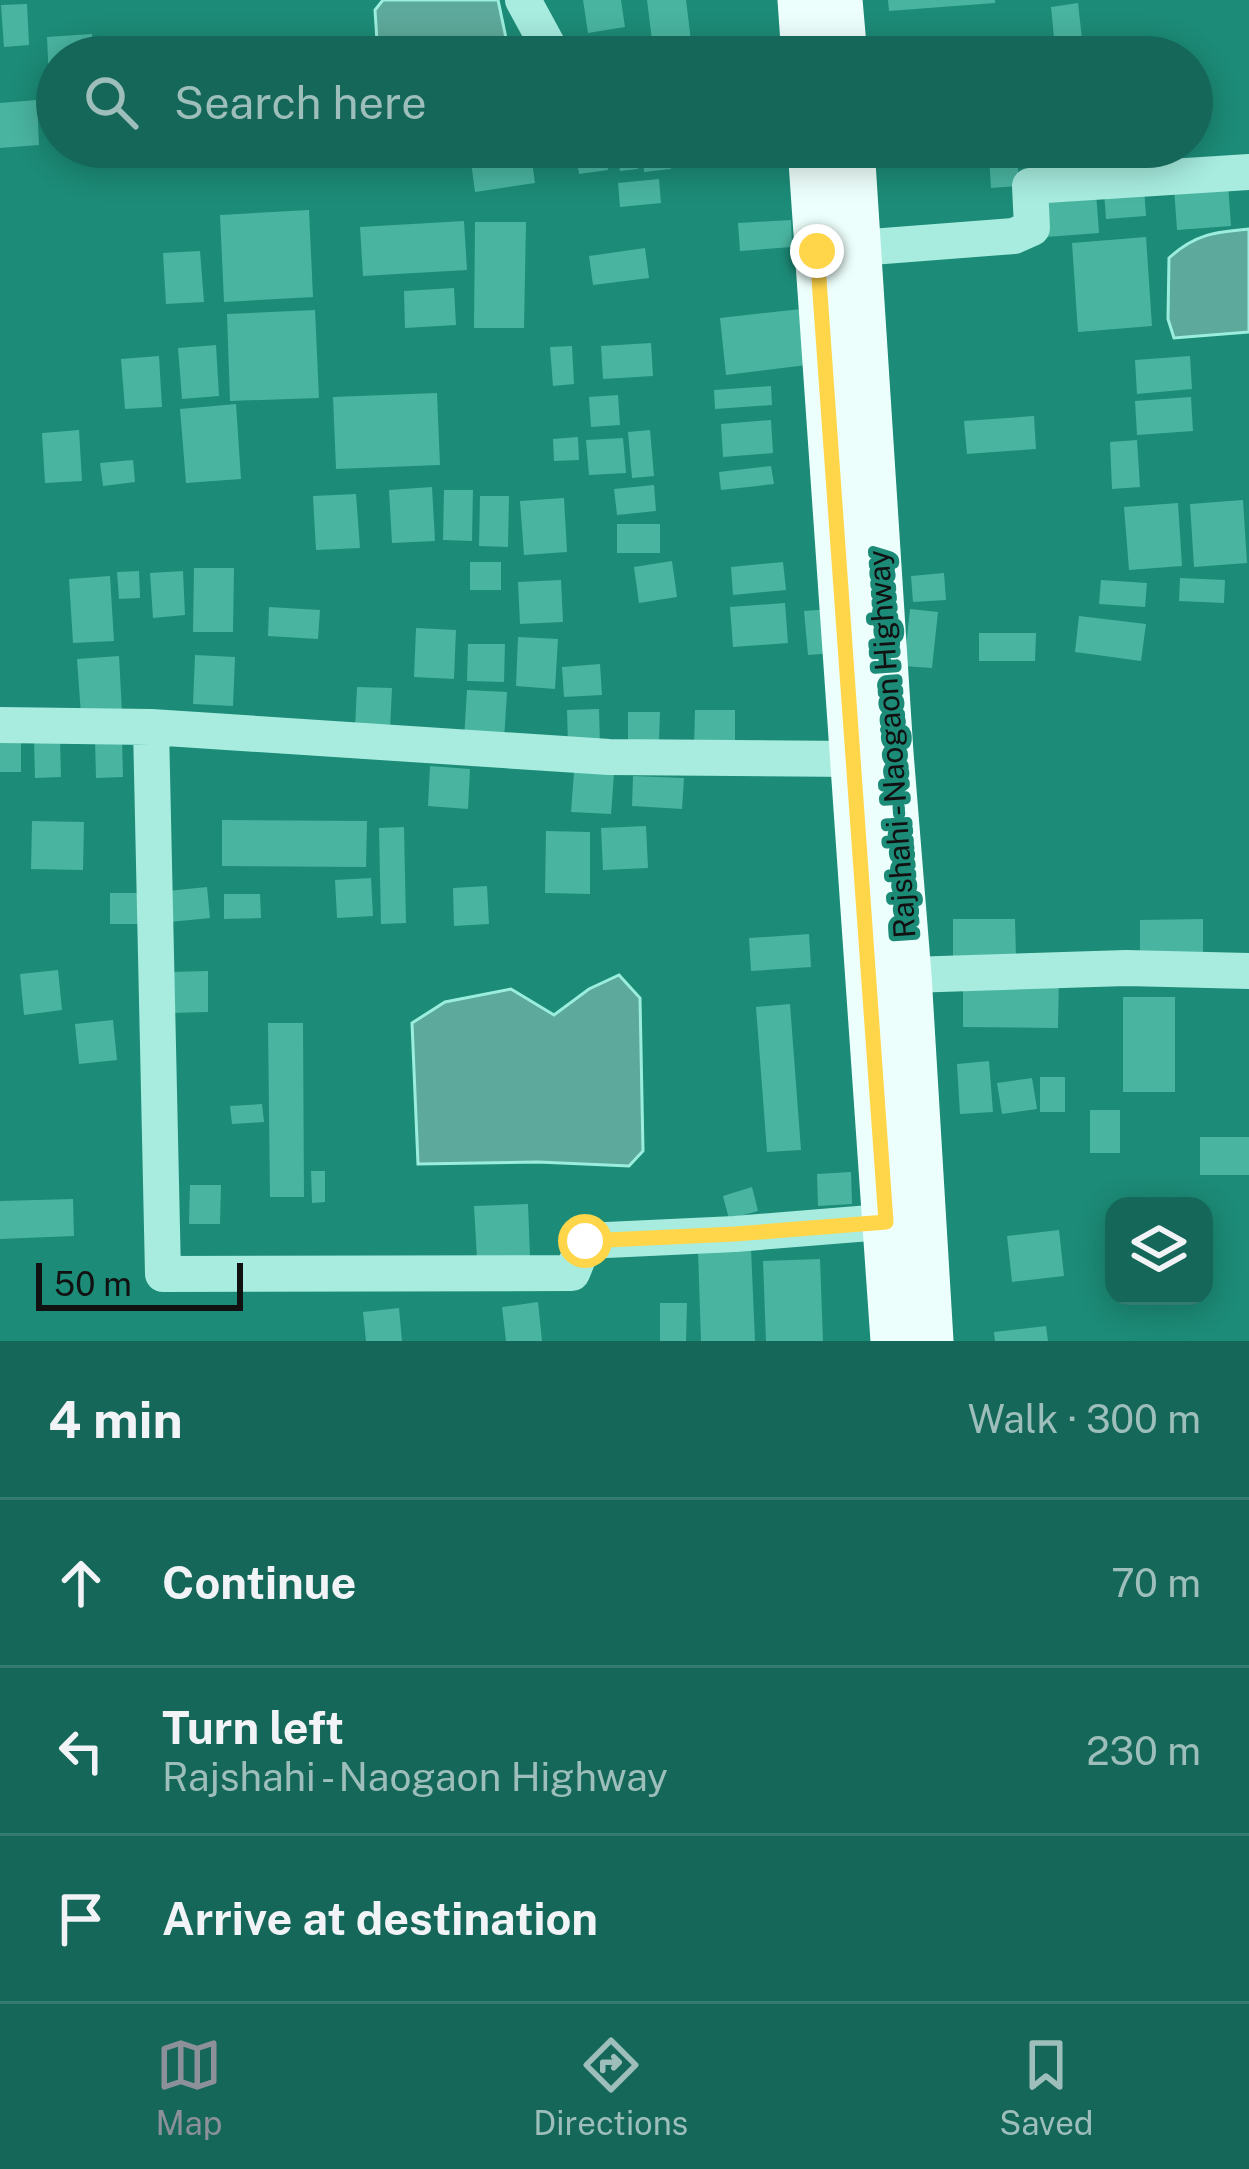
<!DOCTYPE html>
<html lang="en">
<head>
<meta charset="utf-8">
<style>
	:root { --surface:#156859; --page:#227062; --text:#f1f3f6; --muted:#9dbeba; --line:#347b6f; --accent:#8c9099 }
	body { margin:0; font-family:"Public Sans",sans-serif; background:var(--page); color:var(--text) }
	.controls { position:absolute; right:36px; bottom:36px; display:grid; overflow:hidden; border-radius:24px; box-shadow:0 6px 30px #0003 }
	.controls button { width:108px; height:108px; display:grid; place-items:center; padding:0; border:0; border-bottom:3px solid var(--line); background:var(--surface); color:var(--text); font:60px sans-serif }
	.scale { position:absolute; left:36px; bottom:30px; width:207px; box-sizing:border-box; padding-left:12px; border:6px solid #111; border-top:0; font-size:33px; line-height:42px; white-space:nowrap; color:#111; -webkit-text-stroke:9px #1c8b77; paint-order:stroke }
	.stop { position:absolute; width:36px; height:36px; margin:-27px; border:9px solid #ffd54a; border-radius:50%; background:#fff }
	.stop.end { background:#ffd54a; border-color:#fff; box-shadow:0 3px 12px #0008 }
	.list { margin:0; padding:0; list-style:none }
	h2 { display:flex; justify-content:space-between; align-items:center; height:156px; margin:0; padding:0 48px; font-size:51px }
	h2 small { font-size:39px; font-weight:400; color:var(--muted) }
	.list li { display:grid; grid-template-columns:78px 1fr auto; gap:36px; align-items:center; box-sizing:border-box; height:168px; padding:0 48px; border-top:3px solid var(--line) }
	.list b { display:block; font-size:45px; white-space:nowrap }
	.list p { margin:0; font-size:39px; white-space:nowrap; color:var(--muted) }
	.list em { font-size:39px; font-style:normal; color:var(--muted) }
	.icon { flex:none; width:66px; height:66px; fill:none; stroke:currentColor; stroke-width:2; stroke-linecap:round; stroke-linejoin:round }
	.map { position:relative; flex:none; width:1249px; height:1341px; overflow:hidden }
	.search { position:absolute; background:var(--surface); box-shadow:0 6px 30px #0003; left:36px; right:36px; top:36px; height:132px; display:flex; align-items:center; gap:30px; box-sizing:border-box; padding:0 42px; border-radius:66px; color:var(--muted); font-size:45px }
	.sheet { height:660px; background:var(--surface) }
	nav { display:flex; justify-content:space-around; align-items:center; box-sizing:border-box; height:168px; border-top:3px solid var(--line); background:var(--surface); font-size:33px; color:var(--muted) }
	nav a { display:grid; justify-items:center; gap:6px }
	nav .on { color:var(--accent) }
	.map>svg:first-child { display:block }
	.water { fill:#5da99b; stroke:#9beedd; stroke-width:3 }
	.building { fill:#49b4a0 }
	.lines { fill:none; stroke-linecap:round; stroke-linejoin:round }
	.minor { stroke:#a7ecdf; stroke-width:36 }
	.major { stroke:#edfffc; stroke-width:45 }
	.route { stroke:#ffd54a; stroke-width:15 }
	.labels { text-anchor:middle; stroke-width:10; stroke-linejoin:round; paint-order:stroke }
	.street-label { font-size:30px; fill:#111; stroke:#1c8b77 }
</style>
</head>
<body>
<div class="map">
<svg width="1249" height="1341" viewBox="0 0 1249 1341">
	<rect width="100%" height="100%" fill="#1c8b77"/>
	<path class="water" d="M383,0h115l12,57h-132l-3,-47z
		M1249,229v103l-75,6 -6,-19 1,-61c26,-24 46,-26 80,-29z
		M619,975l21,23 3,153 -14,15 -91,-4 -120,2 -6,-141 33,-21 66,-13 43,26 35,-26z"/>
	<path class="building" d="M583,0h38l4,27 -37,6z
		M647,0h39l7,57h-39z
		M888,0h107v3l-106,8z
		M1078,3l6,54h-28l-5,-50z
		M27,4l2,41 -25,2 -3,-42z
		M92,34l1,23h-36v25h-8l-2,-45z
		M37,100l2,45 -39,3v-45z
		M469,147h61l5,36 -60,9z
		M575,147h30l3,23 -29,4z
		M616,147h19l3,22 -18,2z
		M1028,147h24l2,22 -25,2z
		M1057,147h58l1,23 -57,4z
		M669,148l2,21 -27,3 -1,-22z
		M1017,154l2,32 -28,2 -2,-32z
		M659,179l2,24 -41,4 -2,-24z
		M1228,184l3,42 -54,4 -3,-42z
		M1144,188l2,28 -40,3 -2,-28z
		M1096,192l3,41 -53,4 -4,-41z
		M309,210l4,87 -89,5 -4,-87z
		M791,220l1,27 -52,4 -2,-28z
		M464,221l3,49 -104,6 -3,-49z
		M475,222h51l-2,106h-50z
		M1146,237l6,89 -74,6 -6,-89z
		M645,248l4,30 -56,7 -4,-29z
		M200,251l4,51 -38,2 -3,-51z
		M454,288l2,37 -51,3 -1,-37z
		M801,309l6,56 -81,10 -6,-57z
		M315,310l4,88 -89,3 -3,-87z
		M651,343l2,33 -50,3 -2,-33z
		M216,345l3,51 -37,3 -4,-51z
		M572,346l2,38 -21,2 -3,-39z
		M159,356l3,51 -37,2 -4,-50z
		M1190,356l2,33 -55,5 -2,-34z
		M771,386l1,19 -57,4 -1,-19z
		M437,393l3,72 -104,4 -3,-72z
		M618,395l2,30 -29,2 -2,-30z
		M1191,397l2,34 -56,4 -2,-34z
		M236,404l5,75 -55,4 -6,-74z
		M1034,416l2,33 -69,5 -3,-33z
		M771,420l2,33 -50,4 -2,-33z
		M79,430l3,51 -37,2 -3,-50z
		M650,430l4,46 -22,2 -4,-46z
		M578,437l1,23 -25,1 -1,-22z
		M623,438l3,35 -37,2 -3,-35z
		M1137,440l3,47 -28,2 -2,-47z
		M133,460l2,22 -32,4 -3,-23z
		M771,466l3,18 -53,6 -2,-18z
		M654,485l2,26 -39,4 -3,-26z
		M432,487l3,54 -43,2 -3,-53z
		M444,490h29l-1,51 -29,-1z
		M356,494l4,54 -44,2 -3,-54z
		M480,496h29l-1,51 -29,-1z
		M564,498l3,54 -43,3 -4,-54z
		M1243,500l4,63 -53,4 -4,-63z
		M1178,503l4,63 -53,4 -5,-63z
		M617,524h43v29h-43z
		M672,561l5,36 -38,6 -5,-36z
		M470,562h31v28h-31z
		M783,562l3,28 -53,5 -2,-28z
		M194,568h40l-1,64h-40z
		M139,571l1,27 -21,1 -2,-27z
		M183,571l2,44 -32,3 -3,-45z
		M944,573l2,27 -33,2 -2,-26z
		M110,576l4,65 -41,2 -4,-64z
		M1180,578l45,2 -1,23 -45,-2z
		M561,580l2,42 -43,2 -2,-42z
		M1101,580l46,3 -2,24 -46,-3z
		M785,603l3,40 -55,4 -3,-40z
		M269,607l51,3 -2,29 -50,-3z
		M831,609l4,44 -27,2 -4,-44z
		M910,609l28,3 -6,56 -28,-2z
		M1079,616l67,8 -5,37 -66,-9z
		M416,628l40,2 -2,49 -40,-2z
		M979,633h57l-1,28h-56z
		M518,637l40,2 -3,50 -39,-3z
		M468,644h37l-1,38 -37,-1z
		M195,655l40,2 -2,49 -40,-2z
		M119,656l3,56 -41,3 -4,-56z
		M600,664l2,31 -38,2 -2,-30z
		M357,687l35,1 -2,42 -35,-1z
		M467,690l40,2 -3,49 -40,-2z
		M599,709l1,36h-32l-1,-35z
		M695,710h40v39l-41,-1z
		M628,712h32l-1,28h-31z
		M60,739l1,38 -26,1 -1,-38z
		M122,739l1,38 -27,1 -1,-38z
		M0,741h21v31h-21z
		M430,766l40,3 -2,40 -40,-3z
		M574,772l40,2 -3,40 -40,-2z
		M633,776l51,2 -2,31 -50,-3z
		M222,820l145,1 -1,46 -144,-1z
		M32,821l52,1 -1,48 -52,-1z
		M646,826l2,42 -45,2 -2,-42z
		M404,827l2,96 -25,1 -2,-96z
		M546,831l44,1v62l-45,-1z
		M371,878l2,38 -36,2 -2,-38z
		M487,886l2,38 -35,2 -1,-38z
		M207,887l3,31 -40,4 -3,-31z
		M110,893h30v31h-30z
		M224,894h36l1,24 -37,1z
		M953,919h62l1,38h-63z
		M1203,919v39h-63v-38z
		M809,934l2,33 -60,4 -2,-33z
		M58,970l4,40 -38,5 -4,-41z
		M208,971v41l-38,1 -1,-41z
		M963,975l96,1 -1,52 -95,-1z
		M1123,997h52v95h-52z
		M790,1004l11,146 -34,2 -11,-145z
		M113,1020l4,40 -38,4 -4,-40z
		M268,1023h35l1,174h-34z
		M989,1061l4,51 -33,2 -3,-50z
		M1040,1077h25v35h-25z
		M1032,1078l5,31 -35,5 -5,-31z
		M262,1104l2,18 -32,2 -2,-18z
		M1090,1110h30v43h-30z
		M1200,1137h49v38h-49z
		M311,1171h14v31l-13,1z
		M851,1172l1,32 -34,2 -1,-32z
		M190,1185h31l-1,39h-31z
		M752,1187l6,24 -29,8 -6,-23z
		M73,1199l1,37 -74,3v-38z
		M528,1204l2,52 -53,3 -3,-53z
		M1059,1230l5,46 -52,6 -5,-46z
		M751,1248l4,93h-54l-3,-91z
		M820,1259l3,82h-57l-3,-80z
		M538,1302l4,39h-36l-4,-34z
		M660,1303h27l-1,38h-26z
		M399,1308l3,33h-36l-3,-29z
		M1046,1326l2,15h-53l-1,-9z"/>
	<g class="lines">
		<path class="minor" d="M523,0l31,57
			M858,248l156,-12 18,-8 -2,-42 219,-14
			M0,725l151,2 458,30 245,2
			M151,727l12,547 409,-1 13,-32 150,-7 172,-14
			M909,975l217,-7 123,3"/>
		<path class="major" d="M800,0l4,57
			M840,0l5,57
			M810,147l83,1194
			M852,147l39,606 18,222 22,366"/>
	</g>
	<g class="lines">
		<path class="route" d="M585,1241l150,-7 151,-12 -69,-971"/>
	</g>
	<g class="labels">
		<g class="street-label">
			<text transform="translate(892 744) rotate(-94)" y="10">Rajshahi - Naogaon Highway</text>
		</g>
	</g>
</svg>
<div class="controls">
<button><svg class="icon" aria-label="layers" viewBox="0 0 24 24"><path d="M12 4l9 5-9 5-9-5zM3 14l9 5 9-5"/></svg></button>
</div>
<div class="scale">50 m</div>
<div class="stop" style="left:585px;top:1241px"></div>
<div class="stop end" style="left:817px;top:251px"></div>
<div class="search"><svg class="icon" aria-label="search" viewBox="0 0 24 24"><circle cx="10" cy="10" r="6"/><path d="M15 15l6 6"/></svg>Search here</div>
</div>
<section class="sheet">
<h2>4 min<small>Walk · 300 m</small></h2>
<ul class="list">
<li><svg class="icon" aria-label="ahead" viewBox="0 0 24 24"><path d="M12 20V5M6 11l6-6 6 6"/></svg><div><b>Continue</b></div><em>70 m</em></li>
<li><svg class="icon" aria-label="left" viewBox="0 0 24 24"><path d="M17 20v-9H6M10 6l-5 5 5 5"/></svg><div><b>Turn left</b><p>Rajshahi - Naogaon Highway</p></div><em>230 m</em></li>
<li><svg class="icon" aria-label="arrive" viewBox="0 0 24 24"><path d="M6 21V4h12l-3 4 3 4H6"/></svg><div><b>Arrive at destination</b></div></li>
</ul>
</section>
<nav>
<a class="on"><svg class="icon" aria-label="map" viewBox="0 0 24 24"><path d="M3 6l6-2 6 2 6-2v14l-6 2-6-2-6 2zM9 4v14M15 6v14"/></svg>Map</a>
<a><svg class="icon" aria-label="directions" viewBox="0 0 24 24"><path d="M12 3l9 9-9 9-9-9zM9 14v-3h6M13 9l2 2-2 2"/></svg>Directions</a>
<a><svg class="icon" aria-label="saved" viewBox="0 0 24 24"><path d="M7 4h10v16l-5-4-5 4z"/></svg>Saved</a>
</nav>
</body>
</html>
